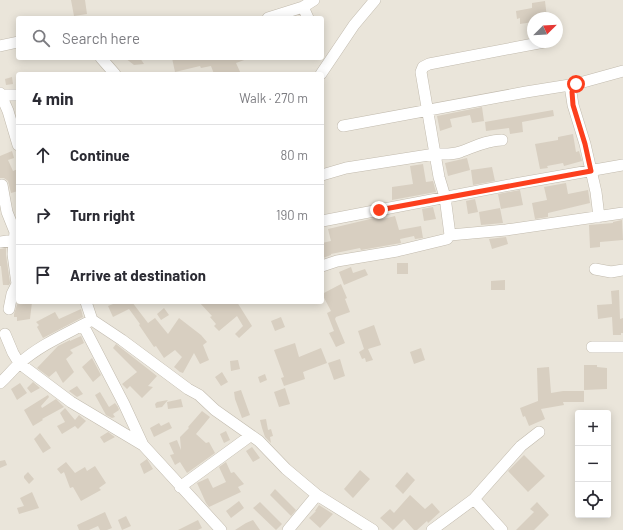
<!DOCTYPE html>
<html lang="en">
<head>
<meta charset="utf-8">
<style>
	:root { --surface:#fff; --page:#f2f2f3; --text:#2b2b33; --muted:#7c7c81; --line:#e1e1e2 }
	body { margin:0; font-family:Barlow,sans-serif; background:var(--page); color:var(--text) }
	.controls { position:absolute; right:12px; bottom:12px; display:grid; overflow:hidden; border-radius:4px; box-shadow:0 2px 10px #0003 }
	.controls button { width:36px; height:36px; display:grid; place-items:center; padding:0; border:0; border-bottom:1px solid var(--line); background:var(--surface); color:var(--text); font:20px sans-serif }
	.compass { position:absolute; left:527px; top:12px; width:36px; height:36px; border-radius:50%; background:var(--surface); box-shadow:0 2px 10px #0003; rotate:66deg }
	.stop { position:absolute; width:12px; height:12px; margin:-9px; border:3px solid #fc3f1d; border-radius:50%; background:#fff }
	.stop.end { background:#fc3f1d; border-color:#fff; box-shadow:0 1px 4px #0008 }
	.list { margin:0; padding:0; list-style:none }
	h2 { display:flex; justify-content:space-between; align-items:center; height:52px; margin:0; padding:0 16px; font-size:17px }
	h2 small { font-size:13px; font-weight:400; color:var(--muted) }
	.list li { display:grid; grid-template-columns:26px 1fr auto; gap:12px; align-items:center; box-sizing:border-box; height:60px; padding:0 16px; border-top:1px solid var(--line) }
	.list b { display:block; font-size:15px; white-space:nowrap }
	.list em { font-size:13px; font-style:normal; color:var(--muted) }
	.icon { flex:none; width:22px; height:22px; fill:none; stroke:currentColor; stroke-width:2; stroke-linecap:round; stroke-linejoin:round }
	.map { position:relative; flex:none; width:623px; height:530px; overflow:hidden }
	.search { position:absolute; background:var(--surface); box-shadow:0 2px 10px #0003; left:16px; top:16px; width:308px; height:44px; display:flex; align-items:center; gap:10px; box-sizing:border-box; padding:0 14px; border-radius:4px; color:var(--muted); font-size:15px }
	.panel { position:absolute; background:var(--surface); box-shadow:0 2px 10px #0003; left:16px; top:72px; width:308px; height:232px; border-radius:4px }
	.map>svg:first-child { display:block }
	.residential { fill:#eae5da; fill-rule:evenodd }
	.building { fill:#d8cfc1 }
	.lines { fill:none; stroke-linecap:round; stroke-linejoin:round }
	.minor-casing { stroke:#c2bbae; stroke-width:12 }
	.minor { stroke:#fff; stroke-width:11 }
	.route { stroke:#fc3f1d; stroke-width:5 }
</style>
</head>
<body>
<div class="map">
<svg width="623" height="530" viewBox="0 0 623 530">
	<rect width="100%" height="100%" fill="#f6f3ec"/>
	<path class="residential" d="M0,0h623v530h-623zM18,18h304v40h-304zM533,18h24v24h-24zM18,74h304v228h-304zM578,413h30v102h-30z"/>
	<path class="building" d="M71,0h14l2,14 -13,2z
		M545,1l2,17h-14v4l-13,2v-6l-3,1 -1,-8 16,-3v-5z
		M125,58h15l4,6 -10,1z
		M172,58h75v1l-11,4 5,11h-27l-3,-8 -10,2 -1,-2 -25,6z
		M12,77l1,7 -7,1 -1,-6z
		M482,107l2,14 -12,2 -2,-8 -20,4 2,8 -12,4 -3,-15z
		M553,110l1,6 -32,6 1,10 -13,2 -1,-6 -23,3 -1,-9z
		M573,134l3,18 3,-1 3,10 -18,5 -1,-3 -16,3 1,2 -8,1 -5,-25 23,-4v-3z
		M12,151l2,7 -6,2 5,11 5,-2v6l-2,1 2,15 -7,2 -3,-12 -4,-3h-4v-22z
		M467,158l3,12 -22,6 -3,-13z
		M423,164l3,18 7,-1 3,11 -44,8v-13l21,-3 -3,-18z
		M492,167l3,14 -22,4 -2,-15z
		M566,183l2,11 20,-4 2,13 -42,10v4l-13,2 -3,-16 15,-3 -3,-13z
		M520,190l3,15 -22,4 -3,-15z
		M475,199l3,13 -10,2 -2,-13z
		M433,207l3,12 -12,2 -2,-12z
		M500,208l3,15 -22,2 -2,-13z
		M383,216v3l12,-3 4,14 22,-4 2,12 -8,1 -1,-3 -14,3 1,4 -40,7 -1,-2 -29,6v1l-8,3 -1,-15 9,-2 -3,-12z
		M622,220l1,20 -23,2v5l-10,1 -1,-23 24,-2v-1z
		M506,237l2,7 -16,5 -3,-10z
		M6,248v7l4,28 -1,2h-6l-2,-19h-1v-17z
		M397,263h11v11h-11z
		M351,267l2,6 12,-4 3,6 -24,10 -5,-13z
		M505,280v10h-14v-9z
		M341,284l6,14 -2,1 5,13 -14,5 -1,2 10,24 -9,4 -7,-14 5,-2 -7,-18 4,-2 -9,-17z
		M619,290l1,29 3,-1v15h-2v2h-8l-1,-18 -14,2 -1,-14 15,-1 -1,-13z
		M18,302h14l-2,17 -13,2v-4h-3v-3z
		M118,302h14l16,21 7,-5 13,16 11,-16 22,17 6,7 -4,3 6,15 -9,4 -6,-11 -11,20 -3,-1 -6,-5 8,-10 -7,-7 -11,8 -8,-12 -2,1 -15,-22 1,-1 -11,-15 -16,8 -5,-11z
		M199,302h38l15,24 -13,12 -4,-4 8,-8 -6,-10 -18,15 -5,-5 2,-2 -6,-7 2,-1z
		M164,308l5,7 -8,5 -4,-6z
		M81,309l2,8 -40,21 -6,-11 2,-2 -3,-3 19,-10 4,7z
		M281,317l4,10 -10,4 -4,-10z
		M374,325l7,20 -13,4 5,11 -7,2 -1,-4 -3,1 -3,-7 5,-3 -6,-18z
		M81,336l3,7 -14,7 3,3 -7,6 8,13 -11,11 -7,-12 -7,6 -12,-9 21,-22 12,-6v1z
		M295,343l4,14 22,-9 6,15 -24,9 2,7 -21,7 -3,-8 3,-1 -10,-27z
		M116,344l41,32 -9,10 5,1 -11,11 -12,-12 -3,3 -5,-5 15,-12 -24,-24z
		M421,348l4,12 -11,4 -4,-12z
		M92,358l9,17 -8,7 -11,-15z
		M340,359l5,17 -11,4 -6,-17z
		M238,360l2,9 -9,2 -1,-10z
		M584,365h13v2l10,1v21l-23,1z
		M549,367l2,26 12,-2h21v11h-21l1,3 -23,4 4,10 -16,7 -4,-10 -2,1 -3,-9 18,-7 -1,-33z
		M222,372l6,10 -7,4 -6,-9z
		M265,374l2,6 -7,3 -2,-6z
		M33,382l7,6 -9,5 -4,-5z
		M20,383l7,10 -10,7 -6,-11z
		M77,386l6,8 -6,3 -8,-6z
		M285,388l5,16 -11,3 -5,-15z
		M241,390l9,25 -8,3 -7,-19 -1,-7z
		M100,392l9,15 6,-4 3,4 1,3 -6,4 2,3 -3,1 -6,-3 -11,-20z
		M48,395l1,2 -8,9 1,2 14,-9 8,8 -22,12 1,1 -10,6 -9,-16z
		M181,399l2,8 -15,2 -1,-7z
		M168,400l-6,7 -6,1 -1,-4 2,-2z
		M65,408l10,12 4,-5 7,6 -8,8 -3,-3 -13,8 -5,-8 8,-4 -5,-9z
		M202,411l8,6 -14,17 10,9 3,-1 6,11 -28,20 -7,-11 -5,3 -5,-10 4,-1 -5,-11 8,-3 4,10 -1,-13 9,-9 -1,-1z
		M266,419l2,11 3,-1 2,7 -3,1 1,6 -6,-6 -3,-9 -2,-8z
		M169,422l3,6 -18,9 -4,-9 9,-5 2,3z
		M226,431l4,9 -6,3 -4,-9z
		M108,432l7,5 -11,6 -4,-6z
		M40,433l11,15 -8,5 -9,-14z
		M252,447l8,11 -7,4 -7,-11z
		M524,455l21,21 -17,16 -20,-21z
		M147,459l6,10 -9,5 -4,-10z
		M5,460l2,5 -7,3v-7z
		M66,462l9,11 10,-6 2,4 8,-5 11,17 -7,5 2,2 -20,11 -8,-14 -3,1 -6,-16 -3,2 -4,-5z
		M226,462l5,11 3,-1 10,12 -6,3 3,5 -32,15 -3,-4 -9,-20 11,-5 5,10 13,-6 -7,-15z
		M360,470l10,9 -17,19 -9,-9z
		M28,472l6,7 -5,5 -5,-6v-2z
		M407,472l8,8 -12,14 -8,-8z
		M275,489l21,21 -5,6 -21,-21z
		M32,492l7,16 -20,6 -2,-6 7,-2 -4,-8z
		M410,495l15,14 7,-6 8,9 -12,11 -1,-2 -10,9h-3l-10,-11 -11,11 -13,-12 10,-9 4,4z
		M239,501l5,7 -13,10 -5,-7z
		M260,502l22,22 -6,6 -23,-22z
		M537,502l12,13 -15,15h-18l18,-18 -4,-3z
		M319,505l14,9 -13,14 -11,-10 7,-7h-1z
		M105,512l7,16 -5,2h-7l-2,-4 -9,4h-10l-2,-5z
		M126,516l5,10 -9,4 -4,-10z
		M198,520l4,8 -4,2h-20z
		M253,520l7,10h-25l11,-7z"/>
	<g class="lines">
		<g class="minor-casing">
			<path id="minor" d="M303,7l5,11
				M268,18l35,-11 11,-7
				M0,46l18,-4
				M101,58l14,16
				M321,74l33,-49 21,-25
				M0,93l8,18 10,34
				M1,95h17
				M343,126l183,-34 50,-8
				M502,140c-15,0 -28,7 -42,12 -8,3 -17,2 -25,2l-14,-82 2,-5 6,-3 115,-22
				M322,175l24,-7 89,-14 4,23 6,20 5,38 -3,4 -50,12 -60,10 -15,5
				M2,185l5,27 8,20 -2,22 4,30 -5,10 -3,15
				M599,217l-3,-25 -11,-48 -12,-39 -2,-13 5,-8 47,-13
				M322,221l193,-37 108,-19
				M450,235l56,-5 117,-17
				M0,242l14,-2
				M595,269l16,3 12,-2
				M86,302l6,18 30,20 66,49 11,6 16,15 44,31 27,28 31,26 56,35
				M83,325l41,79 19,41 78,85
				M5,334l8,19 6,10 52,39 72,43
				M592,347h31
				M0,383c7,-6 13,-14 20,-20 20,-18 46,-29 70,-42
				M180,487l70,-51
				M474,499l47,-53 18,-14
				M288,530l29,-35
				M432,530l42,-31 28,31"/>
		</g>
		<use href="#minor" class="minor"/>
	</g>
	<g class="lines">
		<path class="route" d="M379,210l212,-39 -6,-27 -12,-39 -1,-13 4,-8"/>
	</g>
</svg>
<div class="controls">
<button>+</button>
<button>−</button>
<button><svg class="icon" aria-label="locate" viewBox="0 0 24 24"><circle cx="12" cy="12" r="6"/><path d="M12 2v4M12 18v4M2 12h4M18 12h4"/></svg></button>
</div>
<svg class="compass" viewBox="-18 -18 36 36"><path d="M0-13l5 13h-10z" fill="#e53935"/><path d="M0 13l5-13h-10z" fill="#7c7c81"/></svg>
<div class="stop" style="left:576px;top:84px"></div>
<div class="stop end" style="left:379px;top:210px"></div>
<div class="search"><svg class="icon" aria-label="search" viewBox="0 0 24 24"><circle cx="10" cy="10" r="6"/><path d="M15 15l6 6"/></svg>Search here</div>
<section class="panel">
<h2>4 min<small>Walk · 270 m</small></h2>
<ul class="list">
<li><svg class="icon" aria-label="ahead" viewBox="0 0 24 24"><path d="M12 20V5M6 11l6-6 6 6"/></svg><div><b>Continue</b></div><em>80 m</em></li>
<li><svg class="icon" aria-label="right" viewBox="0 0 24 24"><path d="M7 20v-9h11M14 6l5 5-5 5"/></svg><div><b>Turn right</b></div><em>190 m</em></li>
<li><svg class="icon" aria-label="arrive" viewBox="0 0 24 24"><path d="M6 21V4h12l-3 4 3 4H6"/></svg><div><b>Arrive at destination</b></div></li>
</ul>
</section>
</div>
</body>
</html>
